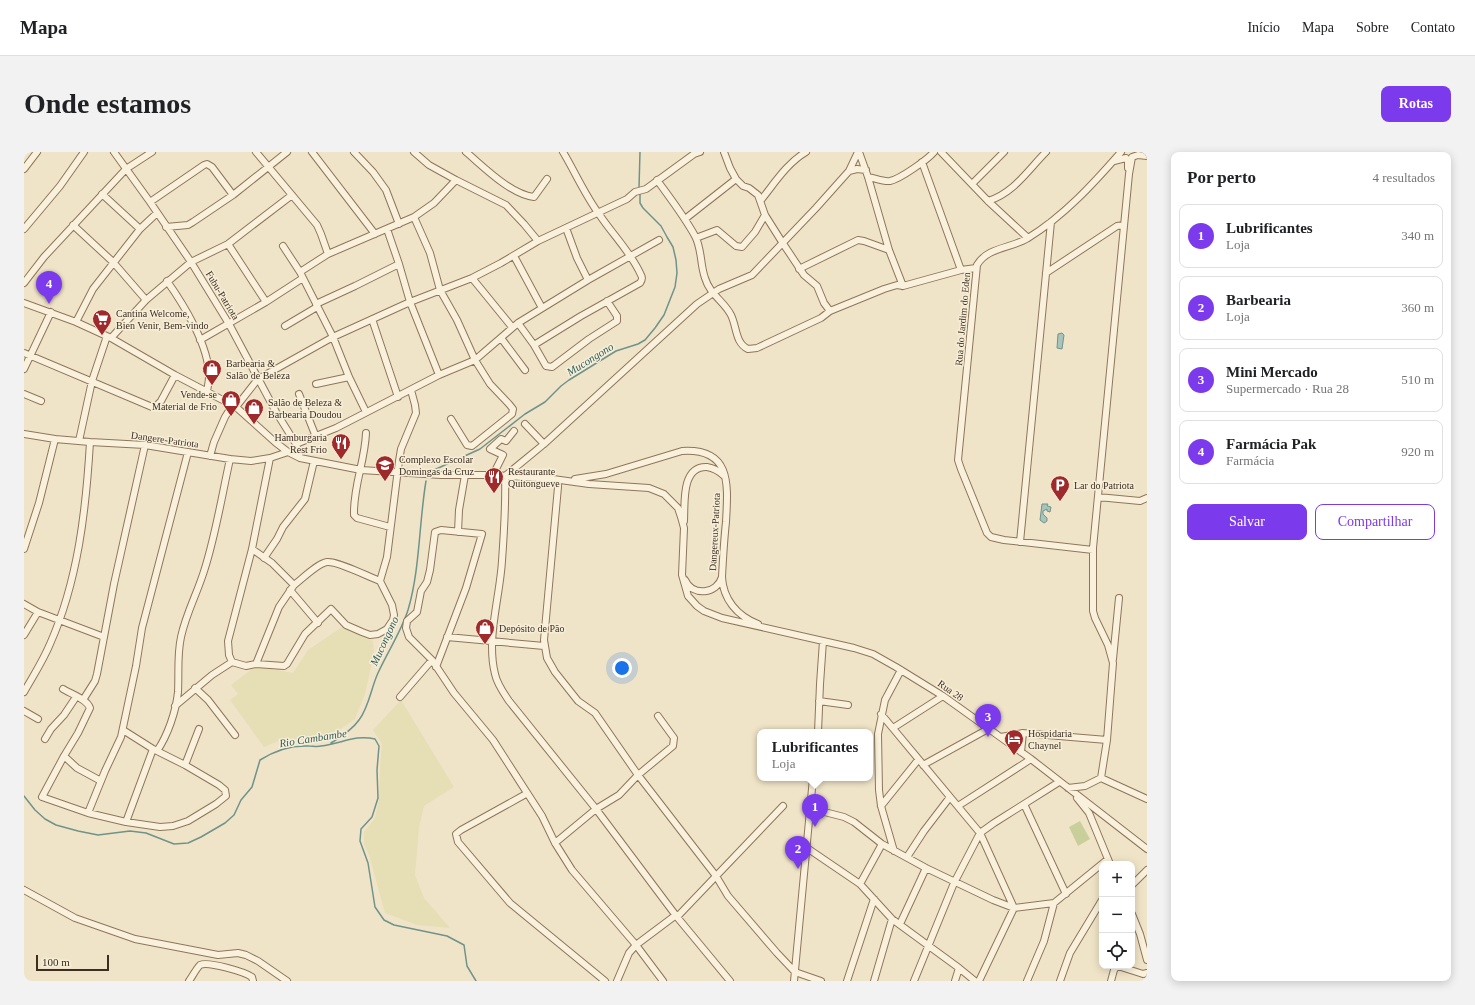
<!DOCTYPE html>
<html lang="pt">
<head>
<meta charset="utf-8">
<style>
	:root { --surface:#fff; --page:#f2f2f2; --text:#202124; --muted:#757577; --line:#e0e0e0; --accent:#7c3aed }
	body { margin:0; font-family:"Times New Roman",serif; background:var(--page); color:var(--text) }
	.controls { position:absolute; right:12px; bottom:12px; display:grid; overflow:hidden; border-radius:8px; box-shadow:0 2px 10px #0003 }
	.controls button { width:36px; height:36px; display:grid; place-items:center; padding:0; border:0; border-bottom:1px solid var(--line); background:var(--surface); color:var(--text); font:20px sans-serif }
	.scale { position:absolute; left:12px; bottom:10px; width:73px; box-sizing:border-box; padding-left:4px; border:2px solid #3d2e20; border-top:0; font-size:11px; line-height:14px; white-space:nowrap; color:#3d2e20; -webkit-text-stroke:3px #f7eed8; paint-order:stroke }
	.you { position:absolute; left:598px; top:516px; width:14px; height:14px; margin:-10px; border:3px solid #fff; border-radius:50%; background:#1a73e8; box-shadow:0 0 0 6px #1a73e833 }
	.badge { display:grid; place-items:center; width:26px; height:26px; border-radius:50%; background:var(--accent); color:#fff; font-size:13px; font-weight:700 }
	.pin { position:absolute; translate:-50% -33px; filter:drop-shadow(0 1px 2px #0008) }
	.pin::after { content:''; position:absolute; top:21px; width:14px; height:12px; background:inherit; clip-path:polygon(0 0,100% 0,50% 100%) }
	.popup { position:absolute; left:733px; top:577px; width:116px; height:52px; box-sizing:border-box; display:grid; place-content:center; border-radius:8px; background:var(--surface); filter:drop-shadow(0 1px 3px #0005); font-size:13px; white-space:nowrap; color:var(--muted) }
	.popup b { font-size:15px; color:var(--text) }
	.popup::after { content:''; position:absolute; left:50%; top:100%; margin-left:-8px; border:8px solid transparent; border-top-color:var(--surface) }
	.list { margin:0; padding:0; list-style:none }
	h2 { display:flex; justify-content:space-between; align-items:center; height:52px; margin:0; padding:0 16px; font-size:17px }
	h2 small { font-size:13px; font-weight:400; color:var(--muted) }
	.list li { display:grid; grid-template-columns:26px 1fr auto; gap:12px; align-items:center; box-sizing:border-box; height:64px; margin:0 8px 8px; padding:0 8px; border:1px solid var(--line); border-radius:8px }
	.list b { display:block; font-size:15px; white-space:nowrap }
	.list p { margin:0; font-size:13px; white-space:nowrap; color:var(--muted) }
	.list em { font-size:13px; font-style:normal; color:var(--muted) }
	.actions { display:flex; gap:8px; padding:12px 16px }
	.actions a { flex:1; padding:9px 0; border:1px solid var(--accent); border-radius:8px; text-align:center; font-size:14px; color:var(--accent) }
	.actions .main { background:var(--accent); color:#fff }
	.icon { flex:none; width:22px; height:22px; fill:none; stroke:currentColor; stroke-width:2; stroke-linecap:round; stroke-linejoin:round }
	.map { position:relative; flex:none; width:1123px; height:829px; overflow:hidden; border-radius:8px }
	header { display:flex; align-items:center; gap:24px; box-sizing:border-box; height:56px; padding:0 20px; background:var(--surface); border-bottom:1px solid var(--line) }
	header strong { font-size:19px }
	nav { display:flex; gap:22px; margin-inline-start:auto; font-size:14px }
	.intro { display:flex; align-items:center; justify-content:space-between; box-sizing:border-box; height:96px; padding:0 24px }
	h1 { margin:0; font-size:28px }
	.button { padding:10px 18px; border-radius:8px; background:var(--accent); color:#fff; font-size:14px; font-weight:700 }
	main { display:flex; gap:24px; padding:0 24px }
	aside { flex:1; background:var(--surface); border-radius:8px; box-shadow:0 2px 10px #0003 }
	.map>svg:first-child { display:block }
	.farmland { fill:#e6deb5 }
	.green { fill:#c9cf9b }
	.water { fill:#a9c4bc; stroke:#6f938a }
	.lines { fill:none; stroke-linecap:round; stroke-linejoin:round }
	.stream { stroke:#6f938a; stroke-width:1.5 }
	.minor-casing { stroke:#8d765c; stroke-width:8 }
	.minor { stroke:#faf1dc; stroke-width:6 }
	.labels { text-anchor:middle; stroke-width:3; stroke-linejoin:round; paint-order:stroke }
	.street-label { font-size:10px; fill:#3d2e20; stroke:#f7eed8 }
	.poi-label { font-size:10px; fill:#3d2e20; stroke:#f7eed8; text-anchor:start }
	.water-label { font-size:11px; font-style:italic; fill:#2f5d5a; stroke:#f7eed8 }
</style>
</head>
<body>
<header>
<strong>Mapa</strong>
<nav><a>Início</a><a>Mapa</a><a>Sobre</a><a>Contato</a></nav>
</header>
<div class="intro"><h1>Onde estamos</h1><a class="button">Rotas</a></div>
<main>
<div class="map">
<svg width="1123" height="829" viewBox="0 0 1123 829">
	<rect width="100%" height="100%" fill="#f0e4c8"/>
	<path class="farmland" d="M318,475l31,14 1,13 -9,40 -10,25 -20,14 -22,8 -27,-3 -22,9 -34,-47 8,-6 -7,-9 25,-19 37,7 15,-23z
		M377,548l53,87 -30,19 -5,22 -4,47 9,23 26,30 -33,-3 -32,-12 -16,-58 -5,-11v-12l11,-14 4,-18 1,-34 2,-22 -9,-14z"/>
	<path class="green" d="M1056,669l10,18 -12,7 -9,-19z"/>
	<path class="water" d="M1038,181l2,2 -2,14 -5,-1 1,-14z
		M1018,352h6l-1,2 4,1 -1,5 -3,-1v-2l-4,2v3l4,4v3l-3,2 -4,-3z"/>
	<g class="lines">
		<path class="stream" d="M615,36l1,-36
			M410,318l46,-21 45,-35 20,-12 16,-16 8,-6 47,-29 22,-7 7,-4 10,-12 9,-13 11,-28 2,-14 -1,-13 -3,-13 -6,-10 -6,-11 -18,-18 -3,-5v-11
			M307,591c10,-6 21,-13 28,-23 10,-13 12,-32 19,-47 10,-22 23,-41 30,-63 12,-40 11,-88 18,-129
			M0,644l11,14 10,9 11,6 22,6 20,4 32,-4 16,2 28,11 14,-1 13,-6 24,-14 9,-8 7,-15 11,-13 8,-27c14,-9 31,-15 49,-14 4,0 8,1 12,0 20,-2 34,-12 54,-7l4,7 -2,24 1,28 -6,19 -11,12 -1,12 8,22 7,44 9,13 10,5 53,11 17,9 3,21 9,15"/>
		<g class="minor-casing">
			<path id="minor" d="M90,0l36,50 41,60 38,62 47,88 20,32 4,14
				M232,0l61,73 4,9 7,20
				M288,0l63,82
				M330,0l19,20 13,18 13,34
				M390,0l15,13 27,15 -22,23 -20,14
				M442,0c18,15 44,42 68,45l13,-18
				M700,0l6,16 6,11 7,7 6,2 9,7 7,20 17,27 22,33 13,11 7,17 6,8
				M835,0l9,25 21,73 14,36
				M917,0l47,49 40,37
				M1090,9l12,-3 2,3v7
				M898,10l39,108
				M0,17l13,-17
				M825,19l9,-19
				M844,25c7,1 15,5 22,4 10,-2 37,-21 44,-29
				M432,28l50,25 18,19 14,17
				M633,28c13,18 27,36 38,56 7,13 5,28 10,42 5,17 19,23 26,37 6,12 4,28 17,34l9,-1 64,-30 9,-7 54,-22 13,-4 6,1 58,-16 15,-2
				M948,32l32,-32
				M78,42l38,35
				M737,48c13,-16 26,-37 45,-48
				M964,49c26,-8 40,-31 58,-49
				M126,50l54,-37 3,-1 5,3 21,28
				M661,67l51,-40
				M49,73l40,37 33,38
				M142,75l22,-2 5,-3 40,-27 54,-43
				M542,76l11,30 11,22
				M0,77l36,-43 24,-34
				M363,77l12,35 11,38 29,73
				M672,86l21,-8 19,16 6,1 13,-15 10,-17
				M204,92l38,58
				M259,94l17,26
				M490,104l28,52
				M775,117l59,-29 6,1 25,9
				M1022,121l71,-47 7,-1
				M279,126l30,59 16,40 17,35
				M448,126l40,49
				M143,129c17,24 42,65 42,95 0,5 -1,10 -2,15
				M0,131l20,-26 82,-88 26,-17
				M0,151l52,19 35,16 64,37 61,32 39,35 13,10 12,6 61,12 80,5h52l60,4 36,5 60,4 15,6 14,14 3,9 3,11 -2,47 6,21 9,10 7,5 18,7 132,30 19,6 23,13 47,29 88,63 116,90
				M292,152l39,-18 44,-22
				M348,167l26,78
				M52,170l17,-33 47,-60 17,-16
				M494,171l16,22 12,21 6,1 37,-28 28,-18v-5l-10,-15
				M261,174l32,-19
				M87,186l35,-38 45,-38 37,-18 64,-49
				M477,186l24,32
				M176,188l66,-38 37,-24 -3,-6 28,-18 86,-37 16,36 10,37 17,30 18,40 15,24 19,20 4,5 -1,5 -40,32 -5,-1 -16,-26
				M510,193l47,-29 59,-33c2,-3 3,-5 1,-8 -10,-23 -29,-41 -42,-61 -14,-19 -24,-42 -36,-62
				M0,201l128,54h3l6,-6 14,-26
				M0,217l27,-57
				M292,232l33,-7
				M0,242l17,7
				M275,242l17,43
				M501,272l19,20
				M342,281c-1,28 -13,54 -12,82l3,3 33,9
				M0,282l31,5 35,3 55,3 85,14 21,2 19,-3 18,-6
				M55,289l13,-60 15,-45
				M272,292l40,-16 103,-53 36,-15 43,-37 70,-43 71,-40
				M186,304l4,-14 11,-25 5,-8 6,-2 22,-28 75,-42 77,-35 62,-24 29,-15 37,-22 89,-42 8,-7 11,-3 48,-35 6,-2
				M246,306l-18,91 -24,92 1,14 3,7 14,4 10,-2 28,2 3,-2 18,-30 26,-25 15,16 16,7 8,3 8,-1 9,-5 6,-9 1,-5 -2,-10 -12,-24 7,-24 12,-96 2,-12 15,-36 -1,-8 -4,-15
				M469,323l10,-20 -13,-6 11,-10 5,2 8,-10
				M481,324c1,28 -1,57 -3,85 -2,36 -16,77 -7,113 2,10 8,18 14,27l87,108 81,108 53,64
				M481,324l39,-32 153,-140 22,-15 33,-14 64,-67 33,-37 8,-2 9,1
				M551,327l31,-5 76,-23c50,-3 46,34 44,71 -2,18 -3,36 -4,55 1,22 15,39 36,47
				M531,328l2,1 1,6 -14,153 3,18 8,14 23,29 17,12 43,62 78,101 12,20 49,57 18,19 26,9
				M1074,345l42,4 7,-3
				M660,369c1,-18 -3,-55 23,-54 7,1 12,4 17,9
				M434,380l1,-22 6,-35
				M996,390l31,-320
				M0,397l15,-46 16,-64
				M228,397l20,14 22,22 -15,22 -23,57
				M1069,398l-89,-10 -13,-3 -4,-4 -26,-64 -3,-9 19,-195c10,-18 36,-17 51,-27 36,-22 66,-55 93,-86
				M240,406l13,-19 6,-12 22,-28 9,-38
				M661,428c8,17 32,14 37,-3
				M270,433c8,-6 24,-22 33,-23 11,-1 42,15 53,19
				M266,438l28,33
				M0,452l14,8 66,25
				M0,483l14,-23
				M423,485l97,9
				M1089,507l6,-61
				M412,515l30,-79 16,-54 -41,-4 -6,2 -5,38 -3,12 -6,9 -4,21 -10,9 -1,7 3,9 23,23 22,33 39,47 49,76 13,27 17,27 64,75 27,36
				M171,536l13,12 27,35
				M39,537c8,5 24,10 27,19l-12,25 -14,23 13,12 24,13
				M0,540c9,-16 19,-31 26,-48 28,-63 36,-134 40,-202
				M376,545l32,-37
				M59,548l12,-19 2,-7 17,-90 31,-139
				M795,549l29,4
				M151,554l37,-31 20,-13
				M0,559l14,8
				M857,562l99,119 34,75 -35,73
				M869,576l50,-32
				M794,580l2,-48 3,-43
				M977,585l22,-4 84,7
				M21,587l6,-10 13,-14 12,-18
				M133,599c11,-16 19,-40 21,-59 1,-19 -1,-37 3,-55 5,-24 17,-45 24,-69 11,-35 17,-73 25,-109
				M997,600l2,-19
				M40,604l-22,41 46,16 38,9 34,5 13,-1 15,-5 28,-17 10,-8 -1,-6 -6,-5 -34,-20 -32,-16 -30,-19
				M161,613l14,-36
				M899,613l65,-36
				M1077,626l6,-38 6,-77 -5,-18 -13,-27 -2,-7v-63l36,-374 3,-17 6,-2 9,1
				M1077,626l46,21
				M1044,636l17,-2 16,-8
				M502,642l-65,36 -5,4 2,8 52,61 95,78
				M1053,646l12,15 21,51
				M1000,652l42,90
				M857,654l37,-46
				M934,654l73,-47
				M785,656l35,9 10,5 28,22 44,24 67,32 21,8 40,-5 54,-44
				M64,661l17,-42 16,-34 15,-71 6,-38 46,-176
				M102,670l27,-73
				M531,691l41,-34 23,-14 19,-20 35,-29 1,-8 -16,-22
				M783,696l53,36 32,35 67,49 16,13
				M870,699l-13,-45 -2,-16 -1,-56 7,-34 16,-30
				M883,705l17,-26 26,-34
				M836,732l22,-40
				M1108,733l15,-15
				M0,738l51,28 60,21 83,16 20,-2 8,2 12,6 29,20
				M1108,762l8,20 7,26
				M653,765l106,-111
				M876,772l26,-56
				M165,829c3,-4 7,-12 11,-16 8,-4 45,7 52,12l1,4
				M593,829l12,-28 7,-8 40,-30
				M770,829l19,-203
				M823,829l27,-82
				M850,829l18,-62
				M890,829l40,-98 26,-50 14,-10 65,-41
				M931,829l4,-13
				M1003,829l17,-40 10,-38
				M1036,829l10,-28 32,-53
				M1087,829l3,-11 2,-3h5l22,7 4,-1"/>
		</g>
		<use href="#minor" class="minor"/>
	</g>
	<defs>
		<g id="supermarket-pin" transform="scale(1)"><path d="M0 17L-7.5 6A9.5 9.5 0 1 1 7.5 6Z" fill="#9e2a2b" stroke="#f7eed8"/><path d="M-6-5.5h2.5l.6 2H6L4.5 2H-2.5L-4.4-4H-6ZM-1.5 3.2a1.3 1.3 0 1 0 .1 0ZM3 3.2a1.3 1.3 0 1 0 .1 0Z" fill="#fff"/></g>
		<g id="shop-pin" transform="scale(1)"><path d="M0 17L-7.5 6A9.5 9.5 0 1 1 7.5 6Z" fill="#9e2a2b" stroke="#f7eed8"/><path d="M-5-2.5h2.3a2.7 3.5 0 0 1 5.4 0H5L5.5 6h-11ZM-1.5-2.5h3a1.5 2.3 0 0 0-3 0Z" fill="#fff"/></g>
		<g id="restaurant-pin" transform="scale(1)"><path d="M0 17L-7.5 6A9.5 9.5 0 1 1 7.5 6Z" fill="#9e2a2b" stroke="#f7eed8"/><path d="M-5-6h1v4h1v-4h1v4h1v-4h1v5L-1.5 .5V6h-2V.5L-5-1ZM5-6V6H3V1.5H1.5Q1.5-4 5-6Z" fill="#fff"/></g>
		<g id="school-pin" transform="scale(1)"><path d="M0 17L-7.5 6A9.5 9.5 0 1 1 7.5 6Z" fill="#9e2a2b" stroke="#f7eed8"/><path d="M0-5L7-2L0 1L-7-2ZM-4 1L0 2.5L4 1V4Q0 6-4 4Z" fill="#fff"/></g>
		<g id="parking-pin" transform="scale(1)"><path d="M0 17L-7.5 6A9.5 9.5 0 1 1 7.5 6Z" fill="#9e2a2b" stroke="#f7eed8"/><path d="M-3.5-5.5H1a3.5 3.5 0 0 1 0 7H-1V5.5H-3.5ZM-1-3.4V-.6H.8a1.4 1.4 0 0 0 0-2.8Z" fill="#fff"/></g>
		<g id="hotel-pin" transform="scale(1)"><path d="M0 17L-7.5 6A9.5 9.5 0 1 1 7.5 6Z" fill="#9e2a2b" stroke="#f7eed8"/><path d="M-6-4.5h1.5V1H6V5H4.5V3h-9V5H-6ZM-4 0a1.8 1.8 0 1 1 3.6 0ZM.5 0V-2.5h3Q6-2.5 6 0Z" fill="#fff"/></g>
	</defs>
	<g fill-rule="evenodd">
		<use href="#supermarket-pin" x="78" y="167"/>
		<use href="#shop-pin" x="188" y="217"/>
		<use href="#shop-pin" x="207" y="248"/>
		<use href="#shop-pin" x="230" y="256"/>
		<use href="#restaurant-pin" x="317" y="291"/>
		<use href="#school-pin" x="361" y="313"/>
		<use href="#restaurant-pin" x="470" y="325"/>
		<use href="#parking-pin" x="1036" y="333"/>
		<use href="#shop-pin" x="461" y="476"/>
		<use href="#hotel-pin" x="990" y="587"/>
	</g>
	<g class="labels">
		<g class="street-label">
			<text transform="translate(199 143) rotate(59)" y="4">Fubu-Patriota</text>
			<text transform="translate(938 167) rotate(-85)" y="4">Rua do Jardim do Eden</text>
			<text transform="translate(141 287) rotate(8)" y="4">Dangere-Patriota</text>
			<text transform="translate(690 380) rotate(-87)" y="4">Dangereux-Patriota</text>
			<text transform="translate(927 538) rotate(35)" y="4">Rua 28</text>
		</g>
		<g class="poi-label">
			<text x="92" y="165">Cantina Welcome,<tspan x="92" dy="12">Bien Venir, Bem-vindo</tspan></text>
			<text x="202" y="215">Barbearia &amp;<tspan x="202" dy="12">Salão de Beleza</tspan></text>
			<text x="193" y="246" text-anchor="end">Vende-se<tspan x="193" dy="12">Material de Frio</tspan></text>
			<text x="244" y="254">Salão de Beleza &amp;<tspan x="244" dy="12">Barbearia Doudou</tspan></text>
			<text x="303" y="289" text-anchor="end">Hamburgaria<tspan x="303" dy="12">Rest Frio</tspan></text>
			<text x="375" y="311">Complexo Escolar<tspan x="375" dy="12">Domingas da Cruz</tspan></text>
			<text x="484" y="323">Restaurante<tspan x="484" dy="12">Quitongueve</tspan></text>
			<text x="1050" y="337">Lar do Patriota</text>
			<text x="475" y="480">Depósito de Pão</text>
			<text x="1004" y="585">Hospidaria<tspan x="1004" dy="12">Chaynel</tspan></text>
		</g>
		<g class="water-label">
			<text transform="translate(566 207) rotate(-32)" y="4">Mucongono</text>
			<text transform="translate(360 489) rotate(-65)" y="4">Mucongono</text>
			<text transform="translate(289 586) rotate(-9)" y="4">Rio Cambambe</text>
		</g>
	</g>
</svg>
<div class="controls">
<button>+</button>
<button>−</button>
<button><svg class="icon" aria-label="locate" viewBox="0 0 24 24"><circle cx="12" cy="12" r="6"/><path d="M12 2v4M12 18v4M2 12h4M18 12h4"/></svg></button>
</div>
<div class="scale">100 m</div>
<div class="you"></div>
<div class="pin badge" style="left:791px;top:675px">1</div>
<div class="popup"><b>Lubrificantes</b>Loja</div>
<div class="pin badge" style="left:774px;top:717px">2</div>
<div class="pin badge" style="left:964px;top:585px">3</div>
<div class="pin badge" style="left:25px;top:152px">4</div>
</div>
<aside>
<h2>Por perto<small>4 resultados</small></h2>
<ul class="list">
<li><span class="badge">1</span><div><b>Lubrificantes</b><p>Loja</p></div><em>340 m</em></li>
<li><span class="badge">2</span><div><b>Barbearia</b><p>Loja</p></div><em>360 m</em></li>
<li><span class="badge">3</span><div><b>Mini Mercado</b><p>Supermercado · Rua 28</p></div><em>510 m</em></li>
<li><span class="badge">4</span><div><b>Farmácia Pak</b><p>Farmácia</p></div><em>920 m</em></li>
</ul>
<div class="actions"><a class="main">Salvar</a><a>Compartilhar</a></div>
</aside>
</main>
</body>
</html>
